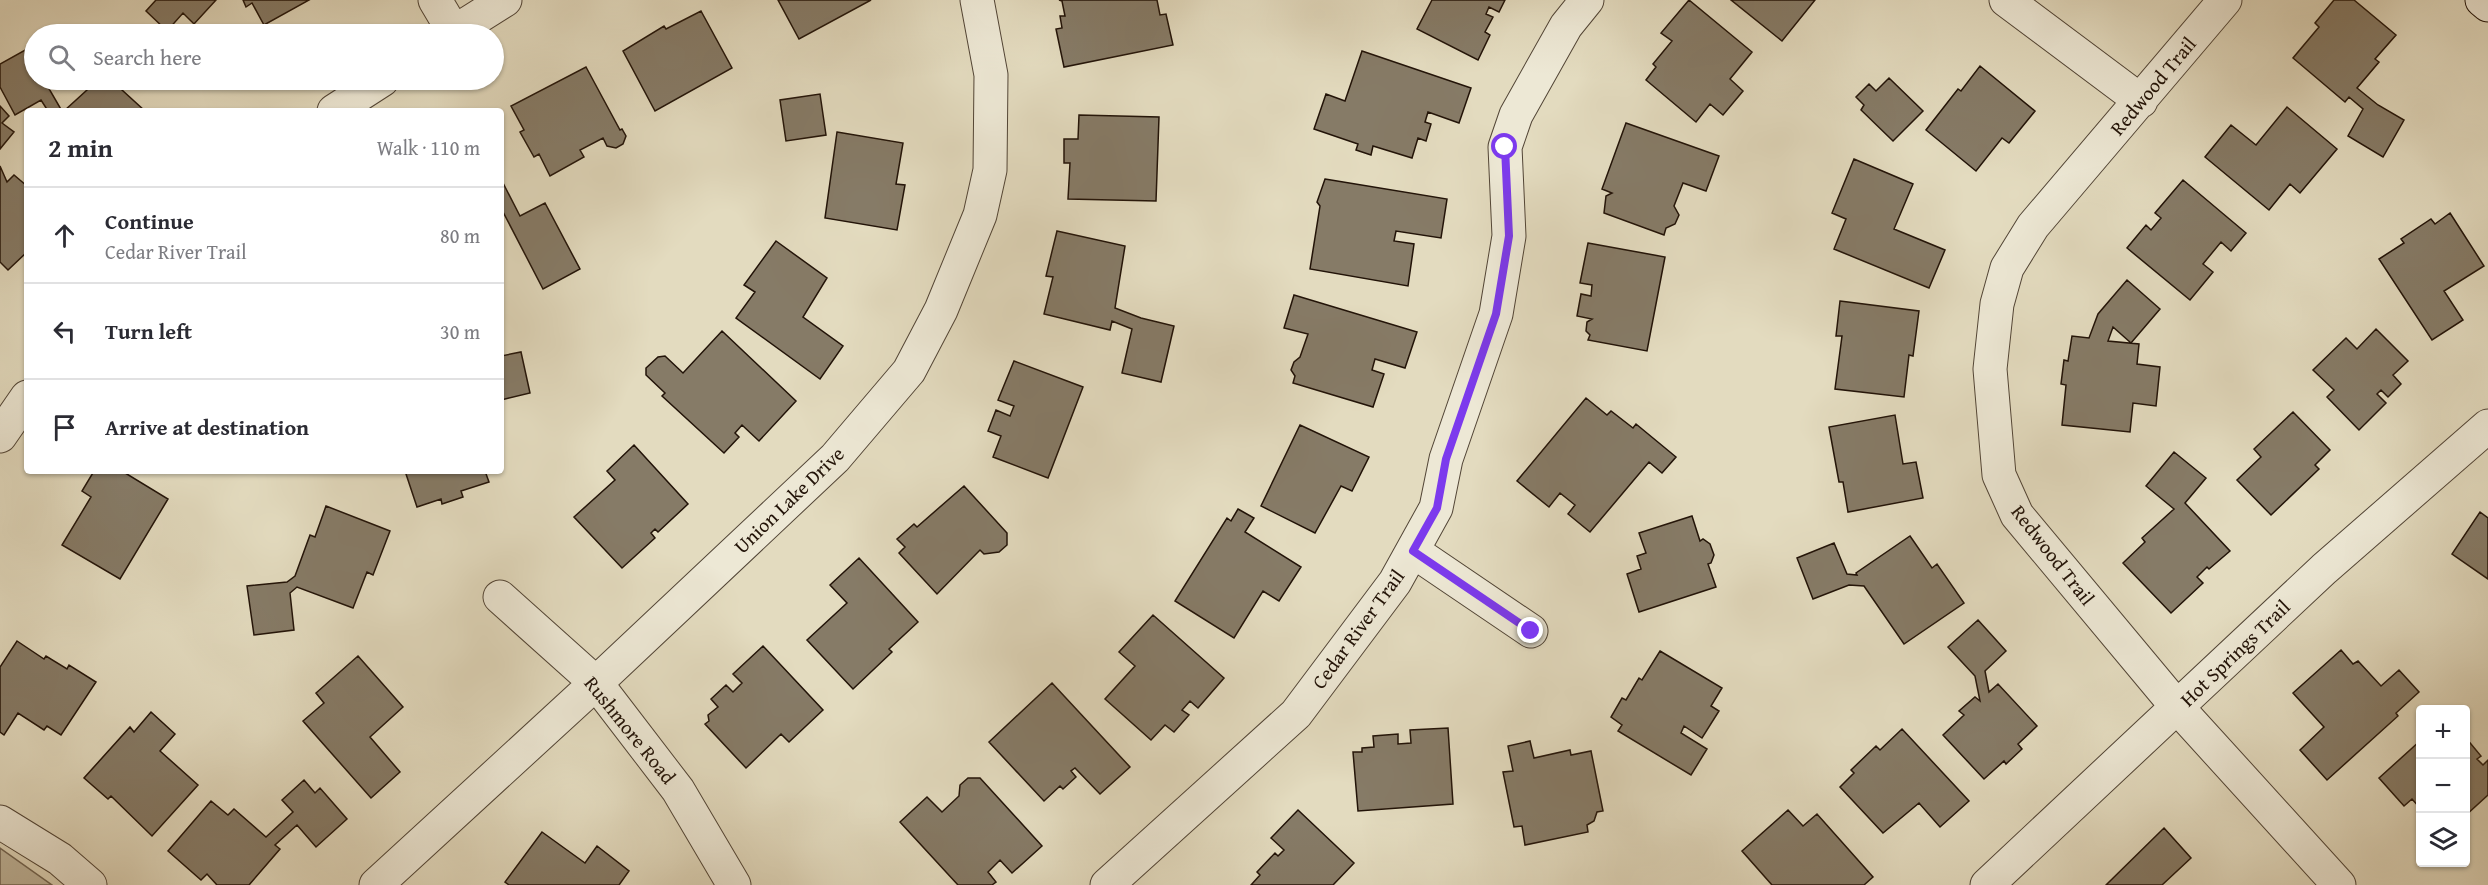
<!DOCTYPE html>
<html lang="en">
<head>
<meta charset="utf-8">
<style>
	:root { --surface:#fff; --page:#f7f7f7; --text:#2b2b33; --muted:#7c7c81; --line:#e1e1e2 }
	body { margin:0; font-family:"Gentium Book Plus",serif; background:var(--page); color:var(--text) }
	.controls { position:absolute; right:18px; bottom:18px; display:grid; overflow:hidden; border-radius:6px; box-shadow:0 2px 4px #0004 }
	.controls button { width:54px; height:54px; display:grid; place-items:center; padding:0; border:0; border-bottom:2px solid var(--line); background:var(--surface); color:var(--text); font:30px sans-serif }
	.stop { position:absolute; width:18px; height:18px; margin:-14px; border:4px solid #7c3aed; border-radius:50%; background:#fff }
	.stop.end { background:#7c3aed; border-color:#fff; box-shadow:0 2px 6px #0008 }
	.list { margin:0; padding:0; list-style:none }
	h2 { display:flex; justify-content:space-between; align-items:center; height:78px; margin:0; padding:0 24px; font-size:26px }
	h2 small { font-size:20px; font-weight:400; color:var(--muted) }
	.list li { display:grid; grid-template-columns:39px 1fr auto; gap:18px; align-items:center; box-sizing:border-box; height:96px; padding:0 24px; border-top:2px solid var(--line) }
	.list b { display:block; font-size:22px; white-space:nowrap }
	.list p { margin:0; font-size:20px; white-space:nowrap; color:var(--muted) }
	.list em { font-size:20px; font-style:normal; color:var(--muted) }
	.icon { flex:none; width:33px; height:33px; fill:none; stroke:currentColor; stroke-width:2; stroke-linecap:round; stroke-linejoin:round }
	.map { position:relative; flex:none; width:2488px; height:885px; overflow:hidden }
	.search { position:absolute; background:var(--surface); box-shadow:0 2px 4px #0004; left:24px; top:24px; width:480px; height:66px; display:flex; align-items:center; gap:15px; box-sizing:border-box; padding:0 21px; border-radius:33px; color:var(--muted); font-size:22px }
	.panel { position:absolute; background:var(--surface); box-shadow:0 2px 4px #0004; left:24px; top:108px; width:480px; height:366px; border-radius:6px }
	.map>svg:first-child { display:block }
	.green { fill:#c2b9a0; stroke:#726654; stroke-width:1.5 }
	.building { fill:#867b67; stroke:#221308; stroke-width:1.5 }
	.lines { fill:none; stroke-linecap:round; stroke-linejoin:round }
	.street-casing { stroke:#524536; stroke-width:35 }
	.secondary-casing { stroke:#221308; stroke-width:35 }
	.street { stroke:#ede8d5; stroke-width:33 }
	.secondary { stroke:#ede8d5; stroke-width:33 }
	.route { stroke:#7c3aed; stroke-width:8 }
	.labels { text-anchor:middle; stroke-width:4.5; stroke-linejoin:round; paint-order:stroke }
	.street-label { font-size:20px; fill:#221308; stroke:#ede8d5 }
</style>
</head>
<body>
<div class="map">
<svg width="2488" height="885" viewBox="0 0 2488 885">
	<rect width="100%" height="100%" fill="#e3dbbf"/>
	<filter id="stains"><feTurbulence type="fractalNoise" baseFrequency=".00333" numOctaves="4"/><feColorMatrix values="0 0 0 0 .2 0 0 0 0 .09 0 0 0 0 .02 0 0 0 .5 -.17"/></filter>
	<radialGradient id="worn" r=".72"><stop offset=".6" stop-color="#630" stop-opacity="0"/><stop offset="1" stop-color="#630" stop-opacity=".3"/></radialGradient>
	<path class="green" d="M0,848l52,37h-52z"/>
	<path class="building" d="M156,0h60l-22,24 -11,-11 -16,18 -21,-20z
		M243,0h66l-45,25 -12,-22 -6,4z
		M778,0h93l-72,39z
		M1059,0h98l3,15 6,-1 7,31 -109,22 -8,-38 6,-1 -2,-12h5l-3,-15z
		M1432,0h73l-6,12 -10,-5 -3,7 7,3 -8,15 5,3 -12,25 -61,-31z
		M1689,0l63,52 -22,27 13,12 -20,24 -13,-11 -14,18 -50,-42 10,-13 -3,-3 19,-23 -11,-8z
		M1731,0h84l-33,41z
		M2334,0h20l42,35 -21,24 4,3 -22,26 21,17 26,15 -21,37 -35,-21 15,-27 -14,-12 -4,5 -52,-44 26,-31 -4,-4z
		M701,11l31,57 -77,43 -32,-60 41,-25 2,3z
		M27,49l7,13v18h10l18,31h-14l-7,-11 -26,15 -15,-28v-23z
		M1362,51l109,37 -12,35 -31,-11 -3,10 6,2 -5,17 -8,-3 -6,20 -39,-12 -2,9 -15,-5 2,-6 -44,-15 12,-35 19,7z
		M1980,66l55,45 -26,32 -7,-5 -26,33 -50,-41 32,-41 3,2z
		M586,67l34,63 2,-1 4,7 -3,8 -7,4 -9,-2 -4,-8 -23,12 4,7 -34,19 -11,-22 -5,3 -14,-25 4,-2 -13,-24z
		M1889,78l34,33 -30,30 -32,-31 3,-5 -8,-8 13,-13 7,7z
		M98,80h13l34,31h-81z
		M820,94l6,41 -40,6 -6,-41z
		M0,106l9,10 -7,7 12,9 -14,17z
		M2287,107l50,42 -37,44 -10,-9 -21,26 -64,-53 26,-32 25,20z
		M1079,115l80,2 -3,84 -88,-2 2,-36h-6v-24h14z
		M1626,123l93,33 -13,35 -23,-8 -9,23 5,9 -4,9 -9,4 -2,7 -60,-22 2,-17 6,-3 -10,-4z
		M837,132l66,11 -7,41 9,1 -8,45 -72,-12z
		M1854,159l59,25 -19,45 51,21 -16,38 -95,-39 12,-30 -14,-6z
		M0,166l7,16 7,-7 13,11v66l-19,18 -8,-8z
		M501,179l19,37 25,-13 35,66 -37,20 -42,-81z
		M1325,179l122,20 -6,39 -45,-7 -2,10 20,3 -6,42 -98,-17 10,-63 -3,-4z
		M2183,180l63,53 -15,18 -10,-9 -18,22 10,8 -23,28 -63,-52 19,-23 5,5 10,-12 -6,-5z
		M2450,213l34,53 -40,25 19,29 -31,20 -53,-81 25,-16 -3,-4 30,-20 4,5z
		M1057,231l68,15 -10,62 26,10 33,8 -13,56 -39,-9 10,-44 -20,-8 -2,9 -66,-16 9,-37 -7,-1z
		M776,241l51,37 -24,39 40,29 -23,33 -84,-61 19,-26 -11,-7z
		M1588,243l77,14 -18,94 -59,-11 2,-5 -4,-4 1,-9 5,-3 -15,-3 4,-22 10,2 1,-11 -12,-2z
		M2127,280l33,29 -29,34 -18,-16 -5,14 31,3 -2,20 23,3 -4,39 -23,-3 -3,29 -68,-7 4,-40 -5,-1 3,-24 4,1 4,-25 17,2 9,-24z
		M1294,295l123,37 -12,36 -30,-9 -3,11 12,4 -11,33 -80,-24 2,-7 -4,-6 3,-8 6,-5 8,-23 -24,-6z
		M1840,301l79,10 -6,45 -4,-1 -5,42 -69,-8 7,-53h-6z
		M2376,329l32,32 -15,14 8,9 -13,13 -7,-7 -4,4 9,9 -27,27 -32,-33 7,-7 -21,-20 33,-32 11,11z
		M722,331l74,70 -37,40 -17,-16 -7,8 4,4 -15,16 -62,-57 3,-3 -19,-18v-7l12,-11 7,-1 18,17z
		M521,352l9,41 -29,7v-44z
		M1014,361l69,26 -35,91 -55,-21 8,-21 -13,-5 8,-21 14,6 4,-10 -16,-6z
		M1586,398l21,17 4,-4 22,17 3,-4 40,33 -14,16 -13,-11 -59,70 -22,-18 7,-9 -15,-12 -11,14 -32,-26z
		M2293,412l37,38 -15,15 4,4 -48,46 -34,-35 24,-23 -7,-8z
		M1895,415l8,49 13,-2 7,36 -75,14 -5,-30h-4l-10,-55z
		M1300,425l69,32 -17,34 -11,-5 -26,47 -54,-27z
		M634,445l54,59 -30,28 -3,-3 -4,4 4,5 -33,30 -48,-51 41,-37 -8,-9z
		M2174,452l32,26 -21,25 45,48 -21,18 -2,-2 -10,10 6,6 -32,30 -48,-50 22,-21 -3,-4 32,-29 -28,-23z
		M94,471h28l46,28 -48,80 -58,-34 29,-48 -9,-6z
		M405,471h80l4,11 -28,9 2,6 -21,7 -1,-5 -24,8z
		M964,486l43,47v12l-8,7 -15,2 -4,-4 -43,44 -38,-41 6,-6 -8,-8 17,-15 3,3z
		M326,506l64,25 -17,44 -6,-3 -14,36 -56,-21 -7,6 4,37 -40,5 -7,-49 40,-4 8,-6 15,-41 5,2z
		M1238,509l16,9 -9,14 56,35 -22,34 -16,-10 -29,47 -59,-37 52,-83 4,3z
		M2480,512l8,6v61l-36,-25z
		M1692,516l8,25 3,-2 7,5 4,11 -3,8 -3,1 8,23 -77,25 -12,-38 14,-5 -4,-13 9,-3 -7,-20z
		M1910,536l22,32 5,-4 27,39 -60,41 -40,-58 -15,-1 -36,14 -16,-41 37,-15 13,31 10,1 -1,-2z
		M859,558l59,64 -29,27 3,3 -39,37 -46,-49 40,-37 -17,-18z
		M1153,615l71,63 -26,30 -8,-7 -8,9 7,5 -15,17 -9,-7 -14,15 -46,-41 30,-33 -16,-14z
		M1978,620l28,31 -21,20 4,21 9,-8 39,42 -19,18 4,5 -16,15 -2,-3 -20,18 -41,-44 21,-20 -5,-4 16,-14 5,4 -5,-25 -27,-29z
		M17,641l27,18 2,-3 21,13 2,-4 27,17 -35,53 -14,-9 -3,4 -26,-17 -14,22 -4,-3v-65z
		M763,646l60,64 -34,32 -8,-8 -35,34 -41,-44 4,-3 -1,-6 10,-8 -7,-8 15,-14 7,7 9,-9 -9,-9z
		M2341,650l12,14 5,-3 23,25 18,-16 20,22 -23,21 2,3 -71,64 -27,-30 24,-23 -31,-34z
		M1660,651l62,37 -11,18 8,5 -17,27 -18,-12 -3,7 26,16 -16,26 -73,-44 4,-6 -11,-8 11,-19 4,2 13,-22 3,2z
		M358,656l45,51 -33,30 30,35 -29,26 -68,-77 21,-18 -8,-10z
		M1052,683l78,84 -30,27 -25,-26 -4,3 5,6 -13,12 -3,-3 -16,15 -55,-59z
		M151,712l24,22 -15,17 38,34 -46,51 -41,-40 -3,3 -24,-21 46,-51 4,5z
		M1448,728l5,76 -95,7 -5,-59h9v-4l12,-1 -1,-11 25,-2v10l13,-1 -1,-13z
		M1902,729l67,72 -29,26 -21,-24 -36,30 -43,-46 14,-14 -3,-3 25,-24 4,4z
		M2466,738l15,18 -4,3 6,6 5,-5v35l-22,20z
		M1530,741l4,17 36,-8 1,5 20,-4 12,60 -6,1 -3,9 -7,4 1,7 -63,13 -3,-19 -8,1 -11,-55 10,-1 -5,-25z
		M2420,741v67l-8,-9 -8,7 -25,-28z
		M968,778h12l62,68 -30,27 -12,-13 -12,12 8,10 -4,3h-34l-58,-63 27,-25 15,15 17,-16 1,-11z
		M304,780l11,13 5,-5 27,31 -31,28 -19,-22 -22,20 5,4 -31,36h-32l-10,-11 -6,6 -33,-29 43,-50 17,14 6,-6 32,28 27,-25 -11,-12z
		M1298,810l56,53 -21,22h-82l9,-10 -3,-3 18,-19 3,3 6,-6 -13,-12z
		M1788,810l15,16 14,-12 56,63 -9,8h-92l-30,-34z
		M2164,828l27,30 -29,27h-56z
		M542,832l43,31 12,-17 32,25 -10,14h-110l-4,-3z"/>
	<g class="lines">
		<g class="street-casing">
			<path id="street" d="M435,0l19,32
				M2006,0l135,101
				M2225,0l-192,226 -26,42 -10,36 -7,65 9,106 18,40 161,193 161,177
				M451,34l54,-34
				M334,111l48,-31
				M0,436l27,-39
				M1413,551l118,80
				M500,597l96,86 82,107 56,95
				M0,822l60,37 30,26
				M376,885l220,-202 239,-225 74,-87 32,-61 39,-95 10,-45 1,-95 -14,-75
				M1107,885l189,-171 99,-132 41,-74 10,-49 50,-145 13,-78 -4,-89 11,-32 50,-89 21,-26
				M1987,885l337,-316 164,-143"/>
		</g>
		<g class="secondary-casing">
			<path id="secondary" d="M2482,0l6,5"/>
		</g>
		<use href="#street" class="street"/>
		<use href="#secondary" class="secondary"/>
	</g>
	<g class="lines">
		<path class="route" d="M1505,147l4,89 -13,78 -50,145 -9,49 -24,43 118,80"/>
	</g>
	<g class="labels">
		<g class="street-label">
			<text transform="translate(2153 86) rotate(-50)" y="7">Redwood Trail</text>
			<text transform="translate(789 500) rotate(-44)" y="7">Union Lake Drive</text>
			<text transform="translate(2053 555) rotate(52)" y="7">Redwood Trail</text>
			<text transform="translate(1358 629) rotate(-54)" y="7">Cedar River Trail</text>
			<text transform="translate(2235 653) rotate(-44)" y="7">Hot Springs Trail</text>
			<text transform="translate(630 730) rotate(51)" y="7">Rushmore Road</text>
		</g>
	</g>
	<rect width="100%" height="100%" filter="url(#stains)"/>
	<rect width="100%" height="100%" fill="url(#worn)"/>
</svg>
<div class="controls">
<button>+</button>
<button>−</button>
<button><svg class="icon" aria-label="layers" viewBox="0 0 24 24"><path d="M12 4l9 5-9 5-9-5zM3 14l9 5 9-5"/></svg></button>
</div>
<div class="stop" style="left:1505px;top:147px"></div>
<div class="stop end" style="left:1531px;top:631px"></div>
<div class="search"><svg class="icon" aria-label="search" viewBox="0 0 24 24"><circle cx="10" cy="10" r="6"/><path d="M15 15l6 6"/></svg>Search here</div>
<section class="panel">
<h2>2 min<small>Walk · 110 m</small></h2>
<ul class="list">
<li><svg class="icon" aria-label="ahead" viewBox="0 0 24 24"><path d="M12 20V5M6 11l6-6 6 6"/></svg><div><b>Continue</b><p>Cedar River Trail</p></div><em>80 m</em></li>
<li><svg class="icon" aria-label="left" viewBox="0 0 24 24"><path d="M17 20v-9H6M10 6l-5 5 5 5"/></svg><div><b>Turn left</b></div><em>30 m</em></li>
<li><svg class="icon" aria-label="arrive" viewBox="0 0 24 24"><path d="M6 21V4h12l-3 4 3 4H6"/></svg><div><b>Arrive at destination</b></div></li>
</ul>
</section>
</div>
</body>
</html>
